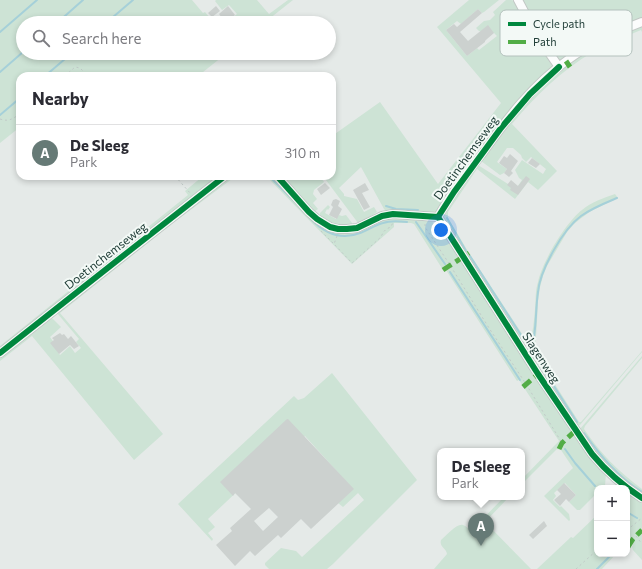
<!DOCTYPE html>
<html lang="en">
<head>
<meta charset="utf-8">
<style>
	:root { --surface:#fff; --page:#f2f2f3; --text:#2b2b33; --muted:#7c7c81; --line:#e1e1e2; --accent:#667a76 }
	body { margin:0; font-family:Commissioner,sans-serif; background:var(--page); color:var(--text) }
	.controls { position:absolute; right:12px; bottom:12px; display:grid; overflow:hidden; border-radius:8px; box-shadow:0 2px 6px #0003 }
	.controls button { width:36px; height:36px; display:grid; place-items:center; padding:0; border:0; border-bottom:1px solid var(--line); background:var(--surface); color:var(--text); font:20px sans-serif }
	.you { position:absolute; left:441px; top:230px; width:14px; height:14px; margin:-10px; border:3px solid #fff; border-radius:50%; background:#1a73e8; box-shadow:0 0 0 6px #1a73e833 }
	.badge { display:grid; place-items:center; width:26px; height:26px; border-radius:50%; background:var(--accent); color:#fff; font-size:13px; font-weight:700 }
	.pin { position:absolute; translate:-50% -33px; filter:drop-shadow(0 1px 2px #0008) }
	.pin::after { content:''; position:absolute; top:21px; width:14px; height:12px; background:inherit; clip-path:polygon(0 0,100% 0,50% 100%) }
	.popup { position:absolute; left:437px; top:448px; width:88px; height:52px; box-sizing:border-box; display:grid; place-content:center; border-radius:8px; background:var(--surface); filter:drop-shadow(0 1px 3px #0005); font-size:13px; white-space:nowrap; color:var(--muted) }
	.popup b { font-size:15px; color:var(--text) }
	.popup::after { content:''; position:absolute; left:50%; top:100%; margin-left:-8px; border:8px solid transparent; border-top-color:var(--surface) }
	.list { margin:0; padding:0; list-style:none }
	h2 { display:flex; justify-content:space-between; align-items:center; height:52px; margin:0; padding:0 16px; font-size:17px }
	h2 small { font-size:13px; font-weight:400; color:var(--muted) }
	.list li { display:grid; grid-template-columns:26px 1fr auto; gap:12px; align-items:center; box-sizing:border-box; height:56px; padding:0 16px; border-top:1px solid var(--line) }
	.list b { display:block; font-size:15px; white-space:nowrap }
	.list p { margin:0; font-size:13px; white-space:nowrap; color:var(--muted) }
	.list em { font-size:13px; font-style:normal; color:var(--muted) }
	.icon { flex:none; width:22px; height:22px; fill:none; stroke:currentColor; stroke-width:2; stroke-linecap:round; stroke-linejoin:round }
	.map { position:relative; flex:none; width:642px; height:569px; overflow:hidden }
	.search { position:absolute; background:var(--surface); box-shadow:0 2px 6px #0003; left:16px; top:16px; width:320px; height:44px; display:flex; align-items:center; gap:10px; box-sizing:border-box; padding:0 14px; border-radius:22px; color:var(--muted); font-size:15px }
	.panel { position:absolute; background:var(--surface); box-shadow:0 2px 6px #0003; left:16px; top:72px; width:320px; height:108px; border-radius:12px }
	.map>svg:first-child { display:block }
	.green { fill:#cde3d5 }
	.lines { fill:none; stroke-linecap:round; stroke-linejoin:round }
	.stream { stroke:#a5d0d9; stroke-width:2 }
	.building { fill:#ccd1cf; fill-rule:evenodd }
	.minor-casing { stroke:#c2c7c5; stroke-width:10 }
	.path { stroke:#c1cac8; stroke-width:1; stroke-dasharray:2 3; stroke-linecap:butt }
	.minor { stroke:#fbfcfc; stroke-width:8 }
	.quiet { stroke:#52ad46; stroke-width:5; stroke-dasharray:10 5; stroke-linecap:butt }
	.cycleway-casing { stroke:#f3f9f6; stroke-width:8 }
	.cycleway { stroke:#00873e; stroke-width:6 }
	.labels { text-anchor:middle; stroke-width:4; stroke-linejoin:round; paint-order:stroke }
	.street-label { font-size:12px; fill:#213e38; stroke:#f3f9f6 }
	.key { fill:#f3f9f6; stroke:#b4c1bd; stroke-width:1 }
	.key-label { font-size:11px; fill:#213e38 }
</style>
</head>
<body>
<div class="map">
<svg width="642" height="569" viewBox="0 0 642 569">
	<rect width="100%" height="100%" fill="#e5eae8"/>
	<path class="green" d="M0,0h192l11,13 2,-1 9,11h-191v30h204l-29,23h-108l-2,-3 -4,3h-64v51l-20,16z
		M216,0h41l12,14 19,-14h5l-29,23h-38l11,-9 -8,-9 -7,5 -7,-9z
		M469,0h30l-15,12 -2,1 -4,-4 -17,15 -4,-3 -11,9 21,26 10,-8 2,2 18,-14 -3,-3 -15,-2 -3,-3 8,-7 6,-1 5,-5 -2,-3 13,-12h5l6,1 36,64v2l-114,142 -8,5 -43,-1 -4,-4 -23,-42 -22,21 5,6v2l13,3 7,13 10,-5 3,5 -13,9 -6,2 -35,-47h9v-40l48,-34 58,82 63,-81 -64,-76z
		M520,0h122v20l-79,40h-4l-8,-6z
		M642,25v7l-1,-2c-16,7 -33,13 -48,22 -31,18 -58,44 -81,72l45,47 -19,19 -10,-8 -13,17 -38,-30 -29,43v6l21,35 59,90h2c3,-11 4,-22 5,-34 1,-9 0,-18 3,-27 4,-20 28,-60 44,-72 9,-8 22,-12 33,-16l3,4 -27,13 -11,8 -6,5 -7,8 -20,34 -4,10 -3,11 -2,14 -1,20 -2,32 44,69h2l61,-71v1l-62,73 -2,1h-2l-131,-201 -2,-9 3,-8 32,-43 30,19 6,1 4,1 4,-6 -3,-2 -4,-8 7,-10 21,14 3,-5 -15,-12 -5,5 -4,-4 -1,-3 -8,-7h-6l-10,14 10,7 -3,4 -4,2 -19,-14 33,-46 37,-39 41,-29z
		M203,176h18l-221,174v-4l188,-151 -3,-4z
		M230,176h6l-63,47 -113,90 103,121 -29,26 -102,-124 -32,25v-4l50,-40 3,2 8,8 -11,10 5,7 2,7 3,4 10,-9 5,7 6,-5 -5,-6 3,-3 -22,-26v-2l136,-108z
		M266,176h7l59,55 62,-14 37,4 9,7 166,245 -1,13 -3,2h-5v5l-17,17h-3l-8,-8 7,-7 -11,-12 -11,10 2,3 -3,4 7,7 1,-1 8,8 1,6 -1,1 -25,-25 29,-28 -12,-18 -4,-1 -35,35v-5l37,-38 -40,-61 -2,1 -71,-111h-3l-29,-46 -3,-1h-17v4l-42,37z
		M281,176h39l4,6 -10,8 -1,4 4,5 -4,4 5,6 -4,3 -25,-27 1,-1 -1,-1h-1z
		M328,205l2,2 -2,3 -1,-1 -2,4 11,6 3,-4 3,1 4,-1 6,8v2c-12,2 -22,-1 -32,-7v-5z
		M642,356v2l-57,68 -1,3c17,25 34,42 58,60v7l-39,-32 -23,-33v-2z
		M332,373l85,107 -84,84 -6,5h-58l-4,-4v-2l16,-15 15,3 6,6 62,-57 -6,-7 -15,14 -5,-4 15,-14 -48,-53 -4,4 -5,-4 -88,83 7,8 -7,6 5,6 -1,2 -34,-37 116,-108 4,4 6,-2z
		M627,490l15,10v60l-9,-10 -1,-3 1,-3 -3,-3 -3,2z
		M504,497h5l-24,25 46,47h-97l13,-15c-1,-6 -8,-7 -6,-14 5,-4 16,-17 22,-15 3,1 6,4 8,6z
		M597,515v39h19l-14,15h-65l34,-32 2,1z"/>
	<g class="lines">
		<path class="stream" d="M57,23l26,-23
			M106,23l27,-23
			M0,32l37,-32
			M0,72l23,-20
			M45,76l27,-23
			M0,115l20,-17
			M269,176l33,33
			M386,206l10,3 22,1
			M310,218c14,15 30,23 50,15 8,-3 15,-8 23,-10 8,-3 16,-2 24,-1
			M447,218l19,33
			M416,222l29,42
			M470,256l107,166
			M450,272l70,108
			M531,351c6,-19 4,-39 7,-59 2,-22 25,-63 43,-76 11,-8 24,-13 36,-18
			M584,433c16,22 34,44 58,59
			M565,449l10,14 20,23
			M627,512l10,6
			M597,569l15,-15"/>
	</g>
	<path class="building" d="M216,6l4,5 -8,6 -4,-4z
		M228,6l7,9 -10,7 -6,-8z
		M478,9l4,4 -22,19 8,9 20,-16 6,8 -7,6 -2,2v1l-18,14 -21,-26 8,-6 3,3z
		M510,154l8,7 -7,10 2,2 -4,4 -5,-4 3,-4 -8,-6 5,-7 3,2z
		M532,158l8,6 -4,4 -8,-5z
		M526,176l4,3 -12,16 -8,-5 1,-2 -4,-3 4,-5 7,6z
		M325,183l5,5 -9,7 -4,-6z
		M365,183l4,7 -7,3 8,14 -6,3 -11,-20z
		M336,199l4,2 -2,5 4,3 -5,10 -8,-4 4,-8 -2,-2 2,-5z
		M60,333l2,2 2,-1 4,5 3,-3 8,10 -5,3 -4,-4 -11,9 -9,-11 4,-3 -2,-2z
		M287,419h1l66,70 -43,40 -10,-10 -20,19 -3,-3 -23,21 -5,-5 -15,15 -19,-21 16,-14 -2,-3 21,-19 -16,-16 -2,3 -13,-14zM269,508l9,9 -15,14 -9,-10z
		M564,483l12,12 -7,7 -3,-3 -6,7 -6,-6 7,-6 -4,-4z
		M544,521l3,5 -14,13 -4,-4z"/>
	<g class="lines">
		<g class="minor-casing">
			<path id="minor" d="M518,0l18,34 23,33
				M277,176l32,36 8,7 13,8 8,2h9l10,-1 25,-12 11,-2 45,3
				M438,217l100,157 54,80c15,18 31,32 50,44
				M438,217c12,-22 27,-42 43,-62 25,-35 52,-71 88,-96 22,-16 47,-27 73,-37
				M0,353l128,-101 97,-76"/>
		</g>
		<path class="path" d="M65,76l10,-9 5,1 8,8
			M0,119c9,3 12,0 20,-5
			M175,176l16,18
			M425,224v3l25,38 39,63 37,56 36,59
			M321,231l12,12
			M337,236l-3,8 18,19 29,-26c2,-5 4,-8 10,-10l2,-5
			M627,530l15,-12
			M636,536l6,8
			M576,569l21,-19"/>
		<use href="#minor" class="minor"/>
		<path class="quiet" d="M566,61l4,6
			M443,270l26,-17
			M523,387l15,-13
			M559,449l3,-6 14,-13
			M628,547l5,-8 9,-9"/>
		<g class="cycleway-casing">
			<path id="cycleway" d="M277,176l32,36 8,7 13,8 8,2h9l10,-1 25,-12 11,-2 45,3
				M438,217l100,157 54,80c15,18 31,32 50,44
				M438,217l16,-25 47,-64 29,-34 29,-27
				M0,353l128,-101 97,-76"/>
		</g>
		<use href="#cycleway" class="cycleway"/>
	</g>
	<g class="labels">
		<g class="street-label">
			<text transform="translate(466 158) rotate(-54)" y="4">Doetinchemseweg</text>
			<text transform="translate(106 256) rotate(-38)" y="4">Doetinchemseweg</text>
			<text transform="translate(541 358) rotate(57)" y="4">Slagenweg</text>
		</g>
	</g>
	<rect x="500" y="10" width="132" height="46" rx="6" class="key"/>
	<rect x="508" y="22" width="18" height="4" fill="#00873e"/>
	<rect x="508" y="40" width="18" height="4" fill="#52ad46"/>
	<g class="key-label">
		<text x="533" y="28">Cycle path</text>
		<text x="533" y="46">Path</text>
	</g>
</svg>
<div class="controls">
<button>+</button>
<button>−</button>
</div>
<div class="you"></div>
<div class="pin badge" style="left:481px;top:546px">A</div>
<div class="popup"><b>De Sleeg</b>Park</div>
<div class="search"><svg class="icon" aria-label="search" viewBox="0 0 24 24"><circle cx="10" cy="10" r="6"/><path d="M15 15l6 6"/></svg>Search here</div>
<section class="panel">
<h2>Nearby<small></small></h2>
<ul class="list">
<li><span class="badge">A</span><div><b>De Sleeg</b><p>Park</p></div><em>310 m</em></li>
</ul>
</section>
</div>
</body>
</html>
